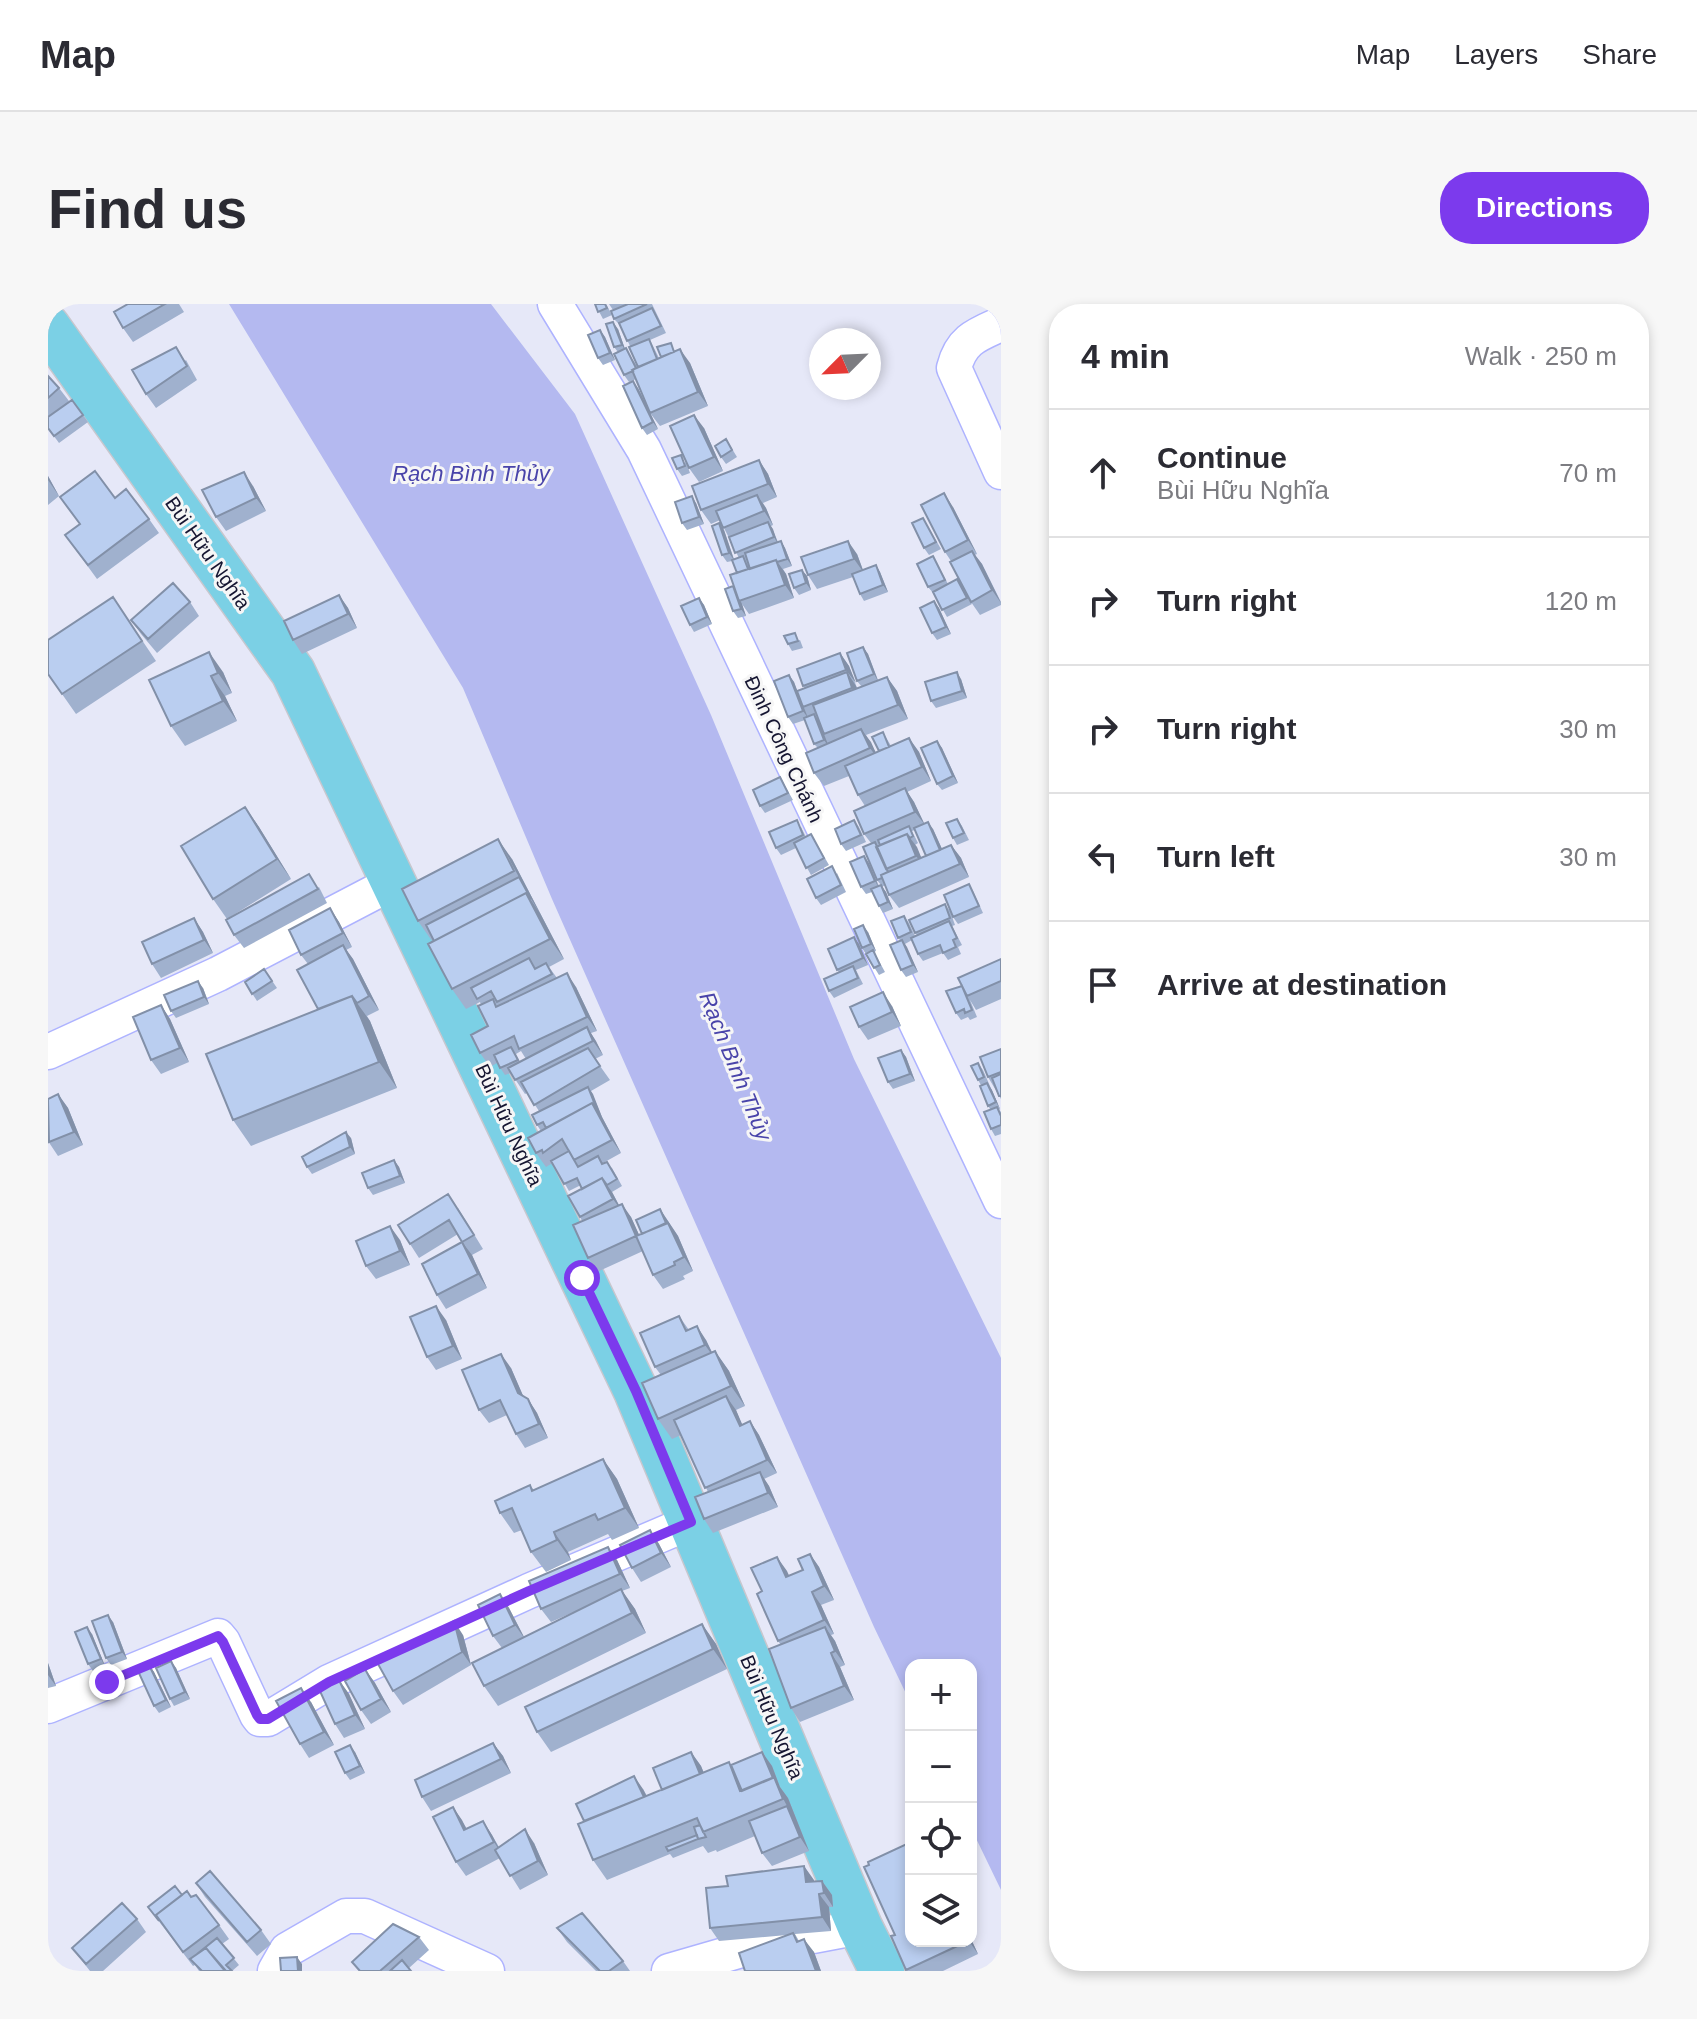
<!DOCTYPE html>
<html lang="en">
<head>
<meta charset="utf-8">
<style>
	:root { --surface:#fff; --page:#f7f7f7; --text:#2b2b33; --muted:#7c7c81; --line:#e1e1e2; --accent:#7c3aed }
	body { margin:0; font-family:Arial,sans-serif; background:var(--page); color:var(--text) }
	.controls { position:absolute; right:24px; bottom:24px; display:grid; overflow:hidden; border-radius:16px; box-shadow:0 4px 12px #0003 }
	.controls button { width:72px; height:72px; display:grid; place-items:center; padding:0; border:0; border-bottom:2px solid var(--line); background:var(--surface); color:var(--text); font:40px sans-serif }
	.compass { position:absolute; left:761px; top:24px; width:72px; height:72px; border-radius:50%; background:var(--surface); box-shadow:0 4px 12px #0003; rotate:246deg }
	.stop { position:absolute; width:24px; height:24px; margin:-18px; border:6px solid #7c3aed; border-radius:50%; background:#fff }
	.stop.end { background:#7c3aed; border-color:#fff; box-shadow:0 2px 8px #0008 }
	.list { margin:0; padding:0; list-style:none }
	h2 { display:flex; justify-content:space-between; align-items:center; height:104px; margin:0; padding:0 32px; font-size:34px }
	h2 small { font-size:26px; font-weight:400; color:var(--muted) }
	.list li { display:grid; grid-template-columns:52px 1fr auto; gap:24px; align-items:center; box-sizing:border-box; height:128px; padding:0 32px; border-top:2px solid var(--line) }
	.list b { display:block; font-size:30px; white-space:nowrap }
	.list p { margin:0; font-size:26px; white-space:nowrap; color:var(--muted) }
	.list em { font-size:26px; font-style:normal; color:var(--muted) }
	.icon { flex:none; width:44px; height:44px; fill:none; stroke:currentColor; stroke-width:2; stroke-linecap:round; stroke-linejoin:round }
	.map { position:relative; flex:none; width:953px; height:1667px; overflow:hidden; border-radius:32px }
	header { display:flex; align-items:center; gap:48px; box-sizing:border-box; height:112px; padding:0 40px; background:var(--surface); border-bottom:2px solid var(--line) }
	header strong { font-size:38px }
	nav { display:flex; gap:44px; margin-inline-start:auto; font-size:28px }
	.intro { display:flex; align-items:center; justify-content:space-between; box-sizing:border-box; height:192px; padding:0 48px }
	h1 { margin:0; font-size:56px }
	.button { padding:20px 36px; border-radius:32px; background:var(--accent); color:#fff; font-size:28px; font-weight:700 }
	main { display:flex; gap:48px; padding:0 48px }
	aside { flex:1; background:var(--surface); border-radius:32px; box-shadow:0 4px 12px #0003 }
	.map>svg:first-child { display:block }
	.water { fill:#b4b9f0 }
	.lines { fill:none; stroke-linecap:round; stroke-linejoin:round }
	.minor-casing { stroke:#aeb3ff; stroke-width:37 }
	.major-casing { stroke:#c7c7ce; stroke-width:47 }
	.minor { stroke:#fff; stroke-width:34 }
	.major { stroke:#7bd0e5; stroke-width:44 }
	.wall { fill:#a0b1ce; fill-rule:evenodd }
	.shaded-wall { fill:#8290a8 }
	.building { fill:#bacef0; stroke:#8290a8; stroke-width:2 }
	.route { stroke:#7c3aed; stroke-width:10 }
	.labels { text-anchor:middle; stroke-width:6; stroke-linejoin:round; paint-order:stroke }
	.street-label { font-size:20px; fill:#151531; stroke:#f6f6f6 }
	.water-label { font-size:22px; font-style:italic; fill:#4944aa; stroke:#f6f6f6 }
</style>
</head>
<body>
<header>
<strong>Map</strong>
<nav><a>Map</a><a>Layers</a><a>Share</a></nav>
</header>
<div class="intro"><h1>Find us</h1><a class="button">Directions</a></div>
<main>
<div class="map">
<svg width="953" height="1667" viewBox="0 0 953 1667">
	<rect width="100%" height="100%" fill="#e6e8f8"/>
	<path class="water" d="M181,0h262l84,110 136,301 143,344 147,299v532l-30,-62v-163h-60v39l-37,-77 -322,-728 -89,-211z"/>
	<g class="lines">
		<g class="minor-casing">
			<path id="minor" d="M507,0l89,146 357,751
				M953,20c-25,11 -40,16 -47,44l47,104
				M0,748l170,-78 176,-92
				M0,1402l170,-70 5,6 34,73 3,4h8l61,-37 200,-91 162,-69
				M227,1667l12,-21 59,-34h19l122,55
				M621,1667l76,-22 115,-22"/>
		</g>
		<g class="major-casing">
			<path id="major" d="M0,23l245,345 343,719 224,536 22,44"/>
		</g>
		<use href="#minor" class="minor"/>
		<use href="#major" class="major"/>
	</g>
	<path class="wall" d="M80,0h51l5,8 -51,30 -10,-14z
		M547,0h11l6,11 -9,4z
		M561,0h43l14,29 -16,7 9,18 17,-7 14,12 18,43 -48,20 -10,-13 -14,-34 -7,3 -5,-7 -6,-23 -4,-5 4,-18 7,20 13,18 -8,-21 -10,-21 -6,-6 -1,-9z
		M552,26l5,7 10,23 -12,5 -5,-7z
		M138,56l11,20 -41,28 -10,-14z
		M0,72l11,12 10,13 -4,4 7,-5 16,22 -29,21 -11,-15z
		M590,84l20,41 -11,6 -5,-7z
		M656,124l19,43 -24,11 -10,-14z
		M678,135l11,18 -11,7 -5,-7z
		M711,156l9,14 9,23 -14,6 3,5 7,17 -2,1 7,16 3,-1 4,7 7,18 -9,3 3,5 8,24 -45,16 -7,-10 4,12 -8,2 -5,-7 4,-38 -5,-12 -5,1 -5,-7 -3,-32 5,7 10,29 5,-1 -19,-38 -9,4 -10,-14z
		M638,158l4,11 -8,3 -5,-7z
		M0,172l11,20 -11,9z
		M205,182l13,25 -40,20 -10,-14z
		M67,194l34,21 10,14 -62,46 -32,-44z
		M648,199l8,21 -17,6 -5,-7z
		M905,203l24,47 -2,1 7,9 19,38v3l-21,10 -9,-13 -20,-41 -6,-9z
		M875,214l18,31 -12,6 -5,-7z
		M809,250l6,16 13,-5 4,7 8,20 -24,9 -4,-7 -7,-17 -36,12 -9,-14z
		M885,252l15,28 9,-5 15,25 -25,13 -13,-23 -6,-7z
		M754,266l5,6 4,14 -12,5 -5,-7z
		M291,291l9,13 9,20 -55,26 -9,-14z
		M65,293l43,64 -80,53 -28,-40z
		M651,294l5,7 8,19 -18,8 -4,-7z
		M886,297l5,7 12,26 -14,6 -5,-7z
		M142,298l9,14 -42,37 -16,-19 -10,-14z
		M752,336l3,8 -11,3 -4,-7z
		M815,343l5,7 10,26 9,-3 10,14 11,28 -42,16 10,18 3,-2 4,-19 8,14 18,-8 10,14 12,29 -24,11 7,10 10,22 9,5 9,20 9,-4 10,13 8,19 -70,31 -10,-13 -4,-10 -3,2 4,5 7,17 -10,4 -4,-7 -7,-14 -6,2 -5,-7 8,-24 10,23 2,-1 -4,-5 -6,-37 -7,-9 1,-28 -7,-11 -9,-19 -25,10 -10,-13 4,-25 -4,-4 -9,-24 -12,4 -5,-7 1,-42 5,7 3,9 8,-3 -2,-2 37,-33 9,13 8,22 5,-1 -5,-6zM867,526l11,26 -5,2 -6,-13 3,-2 -6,-12z
		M175,368l9,21 -7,3 12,25 -52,25 -14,-20 -22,-46z
		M913,375l6,19 -31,10 -5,-7z
		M889,437l5,7 16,35 -16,7 -5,-6z
		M732,473l13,23 -28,13 -5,-7z
		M197,503l14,20 32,52 -64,40 -14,-20z
		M909,515l5,7 7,14 -12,5 -4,-7z
		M806,516l5,7 7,15 -20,9 -5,-7z
		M753,523l5,10 5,-3 18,31 -18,10 -15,-27 -15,7 -5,-7z
		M464,555l52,100 -15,8 8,11 19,9 21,44 -6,2 12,22 -8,4 15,21 -19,11 11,26 19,36 -18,10 9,5 10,18 -10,6 7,13 12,12 8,18 3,-1 18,-25 18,27 15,35 -10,5 2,3 -22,10 -10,-14 -10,-24 -46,21 -9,-14 -6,-37 -2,-4 2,-28 -1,-4 -12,6 -15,-26 -1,1 -2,-2 -5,3 -10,-14 5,-22 -4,-6 2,-14 -12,-18 -2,1 -14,-21 -6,2 -8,-12 -7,4 -10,-14 8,-27 -8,-24 -14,7 -14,-20 -18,-49 -2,1 -14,-20zM473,747l5,8 -6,3 -4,-8z
		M789,569l9,19 -25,13 -5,-7z
		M921,580l4,7 10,22 -25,11 -5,-7z
		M271,583l8,16 -83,45 -10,-13z
		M897,600l5,7 5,14 -3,1 10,19 -4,2 3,7 -13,6 -5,-7 -20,8 -5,-7 -6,-14 -7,4 13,28 -12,5 -5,-7 -1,-30 -2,-2 6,-22 5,7 6,13 2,-1 -2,-2z
		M282,604l9,14 13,25 -6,3 7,9 26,51 -12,6 3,5 27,67 -146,58 -18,-26 85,-111 -10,-45 -7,-9z
		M146,614l9,14 10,21 -52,25 -9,-14z
		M820,628l8,19 -2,1 11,20 -6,3 -17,-27z
		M806,633l5,7 9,21 -12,5 7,14 -29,14 -5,-7 10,-19 -2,-2z
		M953,655v40l-25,11 -6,-10 7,17 -7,3 -2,-3 -7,3 -5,-7 6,-27z
		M216,665l13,19 -20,13 -12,-19z
		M155,684l6,16 -33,14 -5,-7z
		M113,701l9,14 19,43 -28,12 -10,-14z
		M844,702l9,20 -33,14 -9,-13z
		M953,745v50l-13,-22z
		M853,746l5,7 9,24 -22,8 -5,-7z
		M930,759l5,7 17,39 -1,1 2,2v22l-6,2 -4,-7v-19l-3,-4 -7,-21 -3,-5z
		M10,790l10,14 15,37 -25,11 -10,-15z
		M303,834l4,16 -43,20 -5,-7z
		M346,856l5,7 6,16 -32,12 -5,-7z
		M410,904l25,41 -11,6 15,33 -41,21 -9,-14 25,-53 -4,-8 -39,24 -9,-14z
		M352,936l10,25 -34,14 -10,-13z
		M631,1012l10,14 17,10 6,12 3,-1 14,20 16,35 -9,4 6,15 8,-4 9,14 18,38 -13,6 5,7 9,21 -65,26 -9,-14 4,-27 -27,-57 -9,4 -14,-20 3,-44 -6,-8z
		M398,1016l16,39 -26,11 -9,-13z
		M463,1064l12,28 5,3 9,14 11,25 -23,10 -9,-14 -9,-19 -18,8 -10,-13z
		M555,1155l14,20 22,49 -27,12 -4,-6 -40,18 3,8 -25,12 -15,-20 -9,-22 -8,3 -14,-20 30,-28 4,5z
		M602,1226l9,14 12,23 -30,15 -9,-14z
		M762,1250l9,13 15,33 -13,5 13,29 -3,1 4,6 10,24 -5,2 14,33 -54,22 -9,-14 -10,-63 -3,-4 -16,-50 15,-34 12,19 14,-6z
		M569,1256l13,28 -8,3 13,18 11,24 -148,73 -14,-20 18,-38 -9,-12 7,-42 9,14 15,29 52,-26 -25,11 -10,-13z
		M65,1318l14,37 -16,6 -5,-7z
		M654,1320l14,20 11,25 -176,83 -14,-20z
		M44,1330l13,32 -12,5 -5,-7z
		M415,1331l8,30 -68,40 -10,-14z
		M123,1357l5,7 14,31 -16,7 -4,-7z
		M0,1359l8,23 -8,2z
		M101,1361l5,7 17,35 -12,6 -5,-7z
		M317,1365l10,14 16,29 -20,12 -10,-14z
		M291,1376l10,14 16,35 -21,9 -9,-14z
		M263,1398l23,43 -25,13 -9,-14z
		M445,1439l10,13 8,17 -80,38 -9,-14z
		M307,1448l10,21 -15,7 -5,-7z
		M643,1448l10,14 3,7 25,-11 4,6 29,-16 10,14 8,21 8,11 21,53 -37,15 -10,-13 -7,-17 -38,16 -1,-2 -8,3 -5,-7 -30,12 -3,-4 -63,26 -14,-20 -9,-39 59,-32 4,7 15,-6z
		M405,1503l14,22 16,-8 9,14 7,12 35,-4 14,32 -28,15 -20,-32 -34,18 -10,-14z
		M756,1562l10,16 8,-1 10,14 1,12h-4l2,24 -36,3 4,7 15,11 7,19h-76l42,-36 -68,6 -9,-13 18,-42z
		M148,1579l65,47 10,14 -14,12 -52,-59z
		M134,1591l9,2 28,28 10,14 -7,5 17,21 -7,6h-33l-4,-6 -2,1 -45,-59z
		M89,1615l9,13 -43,39h-13l-18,-23z
		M923,1620l5,10 -5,3z
		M509,1624l66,33 7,10h-34l-29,-29z
		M843,1632l20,5h60v-2l7,15 -35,17h-36z
		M371,1633l10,13 -20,18 2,3h-52l-7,-9z"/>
	<path class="shaded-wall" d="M565,18l5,7 8,23 -4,-7z
		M552,26l5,7 10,23 -5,-7z
		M632,45l10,14 18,43 -10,-14z
		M585,77l5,7 20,41 -5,-7z
		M646,111l10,13 19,43 -9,-14z
		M711,156l9,14 9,23 -9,-13z
		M196,168l9,14 13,25 -10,-13z
		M0,172l11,20 -11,-16z
		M896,189l9,14 24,47 -9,-14z
		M709,191l9,13 7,17 -9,-14z
		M644,192l4,7 8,21 -5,-7z
		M720,218l5,7 5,15 -4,-7z
		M671,219l5,7 10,30 -5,-7z
		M733,237l4,7 7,18 -5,-7z
		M800,237l9,13 7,19 -10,-14z
		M924,247l10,13 19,39 -9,-13z
		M728,256l10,14 8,24 -9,-13z
		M828,261l4,7 8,20 -5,-7z
		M754,266l5,6 4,14 -5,-7z
		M685,282l9,18 4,12 -5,-7z
		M291,291l9,13 9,20 -9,-14z
		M651,294l5,7 8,19 -5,-7z
		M886,297l5,7 12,26 -5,-7z
		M815,343l5,7 10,27 -4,-7z
		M161,348l14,20 9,21 -14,-20z
		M792,349l9,13 7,17 -10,-13z
		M799,368l9,14 6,15 -10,-13z
		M909,368l4,7 6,19 -5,-7z
		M741,371l5,7 14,36 -5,-7z
		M163,372l14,20 12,25 -14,-20z
		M839,373l10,14 11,28 -10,-14z
		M766,410l5,7 10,26 -5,-7z
		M813,425l10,13 9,20 -10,-14z
		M861,434l10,14 12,29 -9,-14z
		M889,437l5,7 16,35 -5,-7z
		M857,484l9,14 11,23 -10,-13z
		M197,503l14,20 32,52 -14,-20z
		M880,518l5,7 13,29 -5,-7z
		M859,530l10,13 9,22 -10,-13z
		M450,535l14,20 28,54 -9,-14z
		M903,541l10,13 8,19 -9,-13z
		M816,552l5,7 10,25 -4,-7z
		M833,581l5,7 7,17 -5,-7z
		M478,589l14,20 24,46 -14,-20z
		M282,604l9,14 13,25 -9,-14z
		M146,614l9,14 10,21 -9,-13z
		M815,621l5,7 8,19 -5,-7z
		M806,633l5,7 9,21 -5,-7z
		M854,636l5,7 11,25 -5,-7z
		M295,641l10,14 26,51 -10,-14z
		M519,669l9,14 21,44 -10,-14z
		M150,677l5,7 6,16 -5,-7z
		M835,688l9,14 9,20 -9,-14z
		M304,692l18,25 27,67 -18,-26z
		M113,701l9,14 19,43 -9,-14z
		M539,723l9,14 7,14 -10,-14z
		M853,746l5,7 9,24 -5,-7z
		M939,779l5,7 8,19 -4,-7z
		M540,783l5,7 9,23 19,36 -9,-13 -20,-37z
		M10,790l10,14 15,37 -9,-13z
		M298,828l5,6 4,16 -5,-7z
		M346,856l5,7 6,16 -5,-7z
		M554,874l10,14 11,21 -10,-14z
		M574,900l9,13 15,33 -10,-14z
		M612,905l18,27 15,35 -9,-14 -14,-26z
		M342,922l10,14 10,25 -10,-14z
		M414,938l10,13 15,33 -9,-14z
		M388,1002l10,14 16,39 -9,-13z
		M649,1022l9,14 9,19 -10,-14z
		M667,1047l14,20 16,35 -14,-20z
		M453,1050l10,14 17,39 -10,-14z
		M678,1092l10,14 13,30 -9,-14z
		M480,1095l9,14 11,25 -9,-14z
		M702,1117l9,14 18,38 -10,-13z
		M555,1155l14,20 22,49 -14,-20z
		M712,1168l9,14 9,21 -10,-14z
		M602,1226l9,14 12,23 -10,-14z
		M506,1228l14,20 3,8 -14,-20z
		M560,1243l9,13 13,28 -10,-14z
		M762,1250l9,13 15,33 -10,-14z
		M729,1253l10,14 9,20 -10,-14z
		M573,1285l14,20 11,24 -14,-20z
		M764,1288l9,13 13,29 -10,-14z
		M452,1290l9,14 16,31 -10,-14z
		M60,1311l5,7 14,37 -5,-7z
		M406,1317l9,14 8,30 -9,-13z
		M654,1320l14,20 11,25 -14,-20z
		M39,1323l5,7 13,32 -4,-7z
		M777,1323l10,14 10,24 -10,-14z
		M783,1349l9,14 14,33 -10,-14z
		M123,1357l5,7 14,31 -5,-7z
		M0,1359l8,23 -8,-11z
		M101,1361l5,7 17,35 -5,-7z
		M317,1365l10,14 16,29 -10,-13z
		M291,1376l10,14 16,35 -10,-14z
		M253,1384l10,14 23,43 -10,-13z
		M445,1439l10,13 8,17 -10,-14z
		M302,1441l5,7 10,21 -5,-7z
		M643,1448l10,14 10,25 -10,-14z
		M714,1448l10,14 8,21 8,11 21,53 -9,-14 -13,-31 -11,-21z
		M586,1472l9,13 12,24 -10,-14z
		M405,1503l9,13 12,24 -10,-14z
		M435,1517l9,14 11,21 -9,-14z
		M477,1525l9,14 14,32 -10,-14z
		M756,1562l10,14 1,16 -9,-14z
		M774,1577l10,14 1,12 -9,-14z
		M771,1590l10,13 2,24 -9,-14z
		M756,1635l10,13 7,19h-5z
		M923,1635l7,15 -9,-13h2z
		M249,1653l5,7v7h-4z"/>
	<path class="building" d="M80,0h37l-42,24 -9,-16z
		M547,0h10l2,4 -9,4z
		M580,0h19l-33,15 -3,-8z
		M604,4l9,18 -34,15 -8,-18z
		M565,18l9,23 -8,2 -8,-23z
		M552,26l10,23 -12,5 -10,-23z
		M601,35l8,20 -19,8 -9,-20z
		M623,39l3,9 -13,5 -4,-10z
		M128,43l11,19 -41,28 -14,-24z
		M578,44l10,20 -4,2 1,1 -9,4 -10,-21z
		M632,45l18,43 -48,21 -18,-43z
		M0,72l11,12 -11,10z
		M585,77l20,41 -11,6 -19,-42z
		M24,96l11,15 -29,21 -6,-8v-11z
		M646,111l20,42 -25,11 -19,-42z
		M678,135l6,11 -11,7 -6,-11z
		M633,151l4,11 -8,3 -5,-11z
		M711,156l9,24 -67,26 -9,-24z
		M47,167l20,27 11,-9 23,30 -61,46 -23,-30 15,-11 -20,-27z
		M196,168l12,26 -40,19 -14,-27z
		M896,189l24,47 -23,12 -24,-47z
		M709,191l7,16 -41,17 -7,-17z
		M644,192l7,21 -17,6 -7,-21z
		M875,214l13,24 -12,6 -12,-25z
		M720,218l6,15 -39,16 -6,-16z
		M671,219l10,30 -7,2 -10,-29z
		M733,237l6,18 -10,3 -1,-2 -26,9 -5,-16z
		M800,237l6,18 -46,16 -7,-18z
		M924,247l20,39 -21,12 -21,-40z
		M695,252l5,13 -11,4 -5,-13z
		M885,252l12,24 -17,7 -11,-23z
		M728,256l9,25 -46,16 -9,-26z
		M828,261l7,20 -23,9 -8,-20z
		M754,266l4,13 -12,5 -5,-14z
		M909,275l10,19 -25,12 -9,-18z
		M125,279l17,19 -42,37 -17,-19z
		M685,282l8,23 -8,2 -8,-22z
		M291,291l9,19 -55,26 -9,-19z
		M65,293l29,44 -80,53 -14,-20v-34z
		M651,294l8,19 -17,8 -9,-19z
		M886,297l12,26 -14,6 -12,-25z
		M747,329l3,8 -10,3 -4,-8z
		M815,343l11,27 -17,7 -10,-28z
		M161,348l9,21 -7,3 12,25 -52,25 -22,-46z
		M792,349l6,17 -43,16 -6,-17z
		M799,368l5,16 -49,19 -6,-16z
		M909,368l5,19 -31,10 -6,-19z
		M741,371l14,36 -15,6 -14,-36z
		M839,373l11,28 -74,29 -11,-29z
		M766,410l10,26 -10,4 -10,-26z
		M813,425l9,19 -56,25 -8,-20z
		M835,428l6,15 -10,4 -7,-14z
		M861,434l13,29 -64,28 -13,-29z
		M889,437l16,35 -16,8 -16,-36z
		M732,473l8,16 -28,13 -7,-16z
		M857,484l10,24 -51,22 -10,-23z
		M197,503l32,52 -64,40 -32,-53z
		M909,515l7,14 -11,5 -7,-15z
		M749,516l6,15 -27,13 -7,-16z
		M806,516l7,15 -20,9 -6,-15z
		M880,518l12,28 -14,6 -12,-28z
		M861,522l4,10 -3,2 -3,-4 -27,11 -2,-5z
		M763,530l13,24 -18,10 -12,-25z
		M859,530l9,22 -30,13 -10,-22z
		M450,535l16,32 -96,50 -16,-32z
		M827,538l13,30 -7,3 1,3 -5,2 -14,-33z
		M903,541l9,19 -71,31 -8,-20z
		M816,552l11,25 -14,6 -11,-25z
		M784,562l9,19 -25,13 -9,-19z
		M261,570l9,15 -84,46 -8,-15z
		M471,573l12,22 -5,-6 -92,48 -8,-16z
		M921,580l10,22 -26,11 -9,-22z
		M833,581l7,17 -9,4 -8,-17z
		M478,589l24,46 -98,50 -24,-45z
		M897,600l5,14 -35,15 -6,-13z
		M282,604l13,25 -42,22 -12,-25z
		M856,612l7,16 -13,6 -7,-17z
		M146,614l10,22 -52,24 -10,-22z
		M901,617l8,17 -4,2 3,7 -13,6 -3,-8 -22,9 -7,-16z
		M815,621l8,19 -9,4 -8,-19z
		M806,633l9,21 -26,12 -9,-21z
		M854,636l11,25 -12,5 -11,-25z
		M295,641l26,51 -12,7 -5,-7 -34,13 -21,-39z
		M825,646l7,15 -6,3 -8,-14z
		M481,654l6,11 11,-6 6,11 -55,28 -6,-11 -14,8 -6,-11z
		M953,655v22l-34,15 -9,-18z
		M805,662l5,12 -29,13 -5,-12z
		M216,665l8,12 -20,13 -7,-12z
		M519,669l20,44 -68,32 -5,-13 -34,17 -9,-18 17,-9 -10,-20 15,-7 3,8z
		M150,677l6,16 -33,14 -7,-16z
		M914,682l10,24 -7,3 -1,-4 -8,4 -10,-22z
		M835,688l9,20 -33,15 -9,-20z
		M304,692l27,66 -146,58 -27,-66z
		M113,701l19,43 -29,12 -18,-43z
		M539,723l6,14 -78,39 -7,-12z
		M463,743l7,13 -18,8 -6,-13z
		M540,744l12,18 -66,39 -13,-23z
		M953,745v23l-13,5 -8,-20z
		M853,746l9,24 -22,8 -10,-24z
		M930,759l6,14 -6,3 -7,-14z
		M953,770v22h-2l-7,-18z
		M939,779l9,19 -8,4 -8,-20z
		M540,783l9,23 -5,-7 -46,25 -3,-6 -6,3 -5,-10z
		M10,790l16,38 -25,10 -1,-43z
		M544,799l20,37 -38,20 -12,-21 -19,14 -1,-3 -6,3 -8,-15z
		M949,803l4,9v9l-10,4 -7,-17z
		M298,828l4,15 -43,20 -5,-10z
		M521,847l9,16 20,-11 4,8 5,-2 10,17 -10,6 -5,-7 -20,11 -5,-11 -13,6 -13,-23z
		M346,856l6,16 -32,12 -6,-15z
		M554,874l11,21 -33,18 -12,-21z
		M400,890l26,41 -12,7 -13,-22 -39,24 -12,-19z
		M574,900l14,32 -48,22 -15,-33z
		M612,905l6,14 -24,11 -6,-14z
		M620,919l16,34 -10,5 1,3 -22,10 -17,-39z
		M342,922l10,25 -34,15 -10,-25z
		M414,938l16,32 -41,21 -15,-31z
		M388,1002l17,40 -26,11 -17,-40z
		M631,1012l7,15 11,-5 8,19 -50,22 -15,-34z
		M667,1047l16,35 -73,33 -16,-36z
		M453,1050l17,39 10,6 11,25 -23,10 -16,-34 -21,10 -17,-40z
		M678,1092l14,30 10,-5 17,39 -62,28 -31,-68z
		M555,1155l22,49 -27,12 -3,-6 -41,18 3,8 -26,12 -19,-44 -12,5 -5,-12 35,-16 2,6z
		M712,1168l8,21 -64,26 -9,-22z
		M602,1226l11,23 -29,15 -12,-23z
		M560,1243l12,27 -79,35 -12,-28z
		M762,1250l14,32 -12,6 12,28 -46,21 -21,-47 5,-3 -11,-23 26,-11 9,20 17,-7 -5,-11z
		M573,1285l11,24 -148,73 -12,-23z
		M452,1290l15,31 -22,11 -15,-31z
		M60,1311l14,37 -16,6 -14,-37z
		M406,1317l8,31 -69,39 -15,-27z
		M654,1320l11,25 -176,83 -12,-25z
		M39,1323l14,32 -13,5 -13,-32z
		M777,1323l10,24 -4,2 13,33 -53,22 -22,-59z
		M123,1357l14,31 -15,7 -14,-31z
		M101,1361l17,35 -12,6 -16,-35z
		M317,1365l16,30 -20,11 -16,-29z
		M291,1376l16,35 -20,9 -16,-35z
		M253,1384l23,44 -24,12 -24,-43z
		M445,1439l8,16 -79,38 -7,-17z
		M302,1441l10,21 -15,7 -10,-21z
		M643,1448l9,22 -38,16 -9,-22z
		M714,1448l11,26 -31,13 -11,-26z
		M681,1458l11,29 34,-14 9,22 -80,33 -6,-14 -104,42 -15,-36z
		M586,1472l10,21 -60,24 -8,-17z
		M739,1502l13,31 -38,16 -13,-32z
		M405,1503l11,23 19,-9 11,21 -38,20 -23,-45z
		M652,1521l6,12 -8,2 -4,-12z
		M477,1525l13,32 -28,15 -15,-26z
		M649,1531l1,4 -30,12 -2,-4z
		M863,1538v99h57l-62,29 -15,-34 4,-1 -31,-68 5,-2 -1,-3z
		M756,1562l2,16 16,-1 2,12 -5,1 3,23 -112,11 -4,-40 22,-2 -2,-10z
		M162,1567l51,59 -14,12 -51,-59z
		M127,1582l7,9 -26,20 3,6 -11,-14z
		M139,1587l4,6 5,-2 23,30 -36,27 -27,-37z
		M74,1599l15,16 -51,45 -14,-16z
		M534,1609l41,48 -14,10h-9l-43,-43z
		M345,1620l26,13 -39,34h-20l-8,-9z
		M745,1629l4,9 7,-3 12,32h-71l-6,-18z
		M169,1634l17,20 -8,7 6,6h-6l-20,-23 -9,6z
		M158,1644l19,23h-23l-12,-12z
		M249,1653l1,14h-17l-1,-13z
		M354,1656l9,11h-21z"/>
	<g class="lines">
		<path class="route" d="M59,1378l111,-46 5,6 34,73 3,4h8l61,-37 200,-91 162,-69 -55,-131 -54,-113"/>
	</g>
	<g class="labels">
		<g class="street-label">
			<text transform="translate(160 249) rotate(55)" y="7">Bùi Hữu Nghĩa</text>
			<text transform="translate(736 445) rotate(65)" y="7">Đinh Công Chánh</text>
			<text transform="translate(461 821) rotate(65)" y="7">Bùi Hữu Nghĩa</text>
			<text transform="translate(724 1413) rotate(67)" y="7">Bùi Hữu Nghĩa</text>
		</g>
		<g class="water-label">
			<text x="423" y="177">Rạch Bình Thủy</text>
			<text transform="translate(688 762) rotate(68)" y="8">Rạch Bình Thủy</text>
		</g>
	</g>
</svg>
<div class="controls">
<button>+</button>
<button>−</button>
<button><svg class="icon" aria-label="locate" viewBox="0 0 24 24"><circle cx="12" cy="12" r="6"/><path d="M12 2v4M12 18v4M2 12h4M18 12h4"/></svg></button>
<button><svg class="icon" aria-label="layers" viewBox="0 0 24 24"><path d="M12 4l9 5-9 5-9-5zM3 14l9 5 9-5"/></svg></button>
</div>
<svg class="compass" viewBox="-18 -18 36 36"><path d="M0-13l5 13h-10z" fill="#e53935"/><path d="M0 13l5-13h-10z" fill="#7c7c81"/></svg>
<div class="stop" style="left:534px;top:974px"></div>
<div class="stop end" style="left:59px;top:1378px"></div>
</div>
<aside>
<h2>4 min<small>Walk · 250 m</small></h2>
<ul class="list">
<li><svg class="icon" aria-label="ahead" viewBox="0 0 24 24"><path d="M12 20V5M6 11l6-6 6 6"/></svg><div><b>Continue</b><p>Bùi Hữu Nghĩa</p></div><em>70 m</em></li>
<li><svg class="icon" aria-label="right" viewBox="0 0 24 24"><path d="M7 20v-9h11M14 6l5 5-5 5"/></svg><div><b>Turn right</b></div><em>120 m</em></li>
<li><svg class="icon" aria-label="right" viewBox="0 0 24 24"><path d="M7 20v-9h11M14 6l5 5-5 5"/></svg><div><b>Turn right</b></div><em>30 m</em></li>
<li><svg class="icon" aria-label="left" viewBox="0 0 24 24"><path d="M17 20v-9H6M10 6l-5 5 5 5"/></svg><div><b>Turn left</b></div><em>30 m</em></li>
<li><svg class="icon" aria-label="arrive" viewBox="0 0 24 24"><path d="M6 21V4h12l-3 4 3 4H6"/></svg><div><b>Arrive at destination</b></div></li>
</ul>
</aside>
</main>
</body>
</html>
